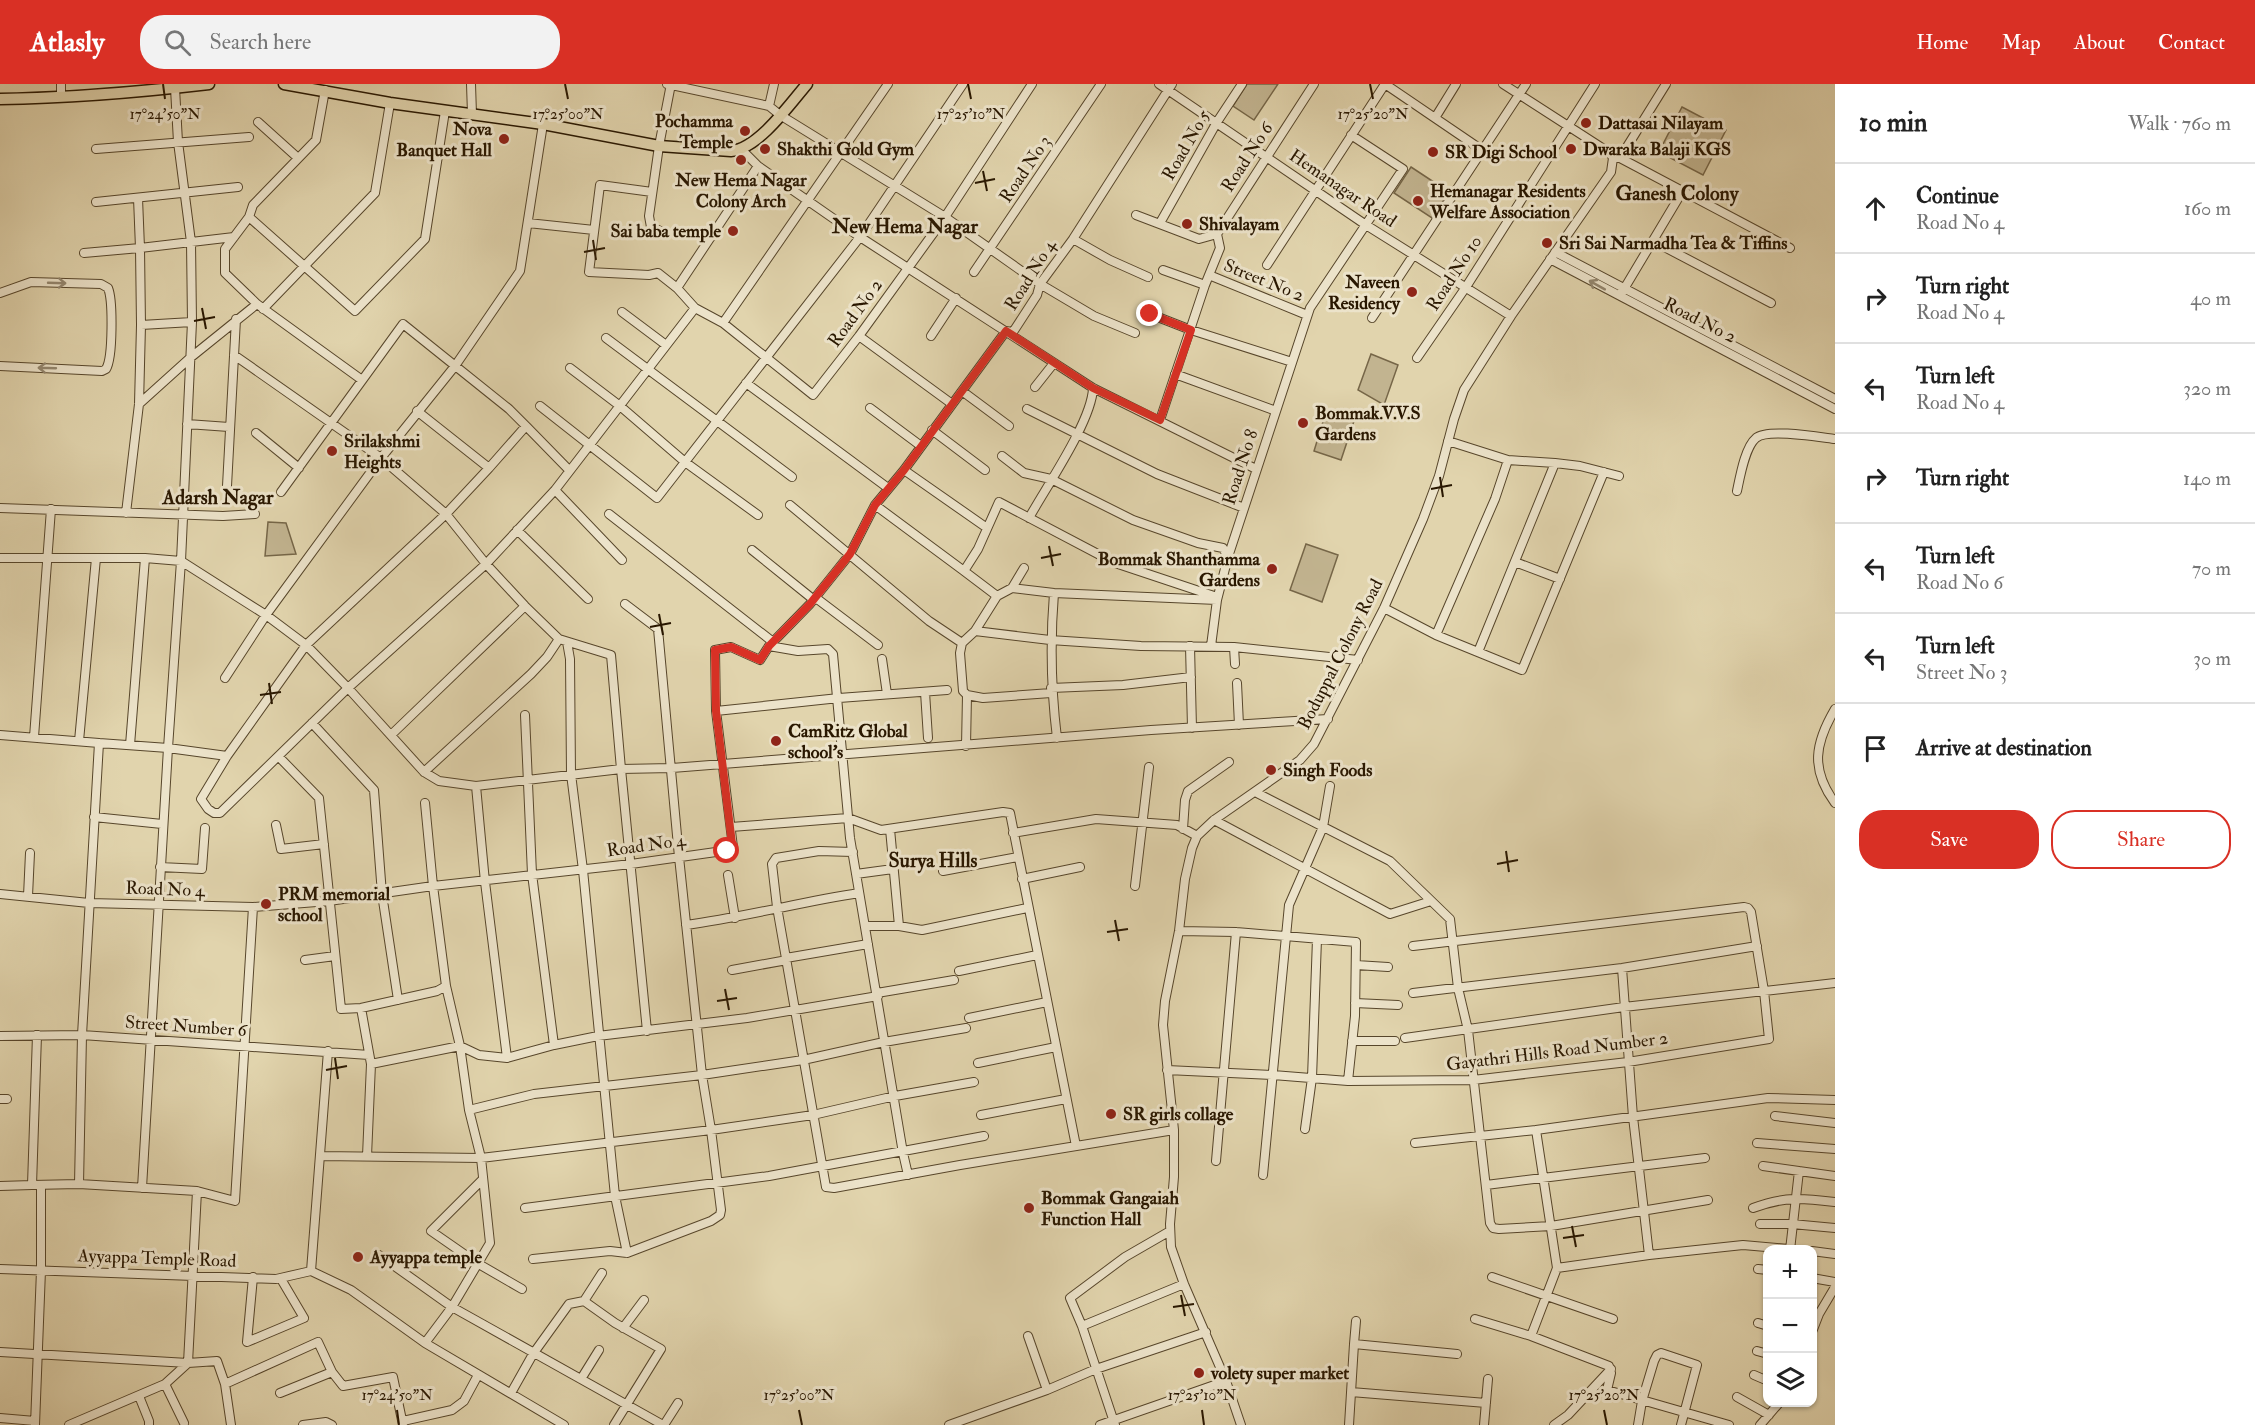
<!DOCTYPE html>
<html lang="en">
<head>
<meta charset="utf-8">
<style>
	:root { --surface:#fff; --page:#f2f2f2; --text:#222; --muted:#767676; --line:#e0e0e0; --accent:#d93025 }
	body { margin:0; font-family:"IM FELL Double Pica",serif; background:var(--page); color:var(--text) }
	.controls { position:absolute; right:18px; bottom:18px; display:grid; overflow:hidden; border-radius:12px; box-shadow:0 2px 4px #0004 }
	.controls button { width:54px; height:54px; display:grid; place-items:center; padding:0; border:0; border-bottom:2px solid var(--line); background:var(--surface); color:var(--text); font:30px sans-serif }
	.stop { position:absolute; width:18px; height:18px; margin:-14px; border:4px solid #d93025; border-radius:50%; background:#fff }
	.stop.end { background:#d93025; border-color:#fff; box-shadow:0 2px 6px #0008 }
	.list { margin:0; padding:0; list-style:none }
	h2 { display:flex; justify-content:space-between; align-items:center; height:78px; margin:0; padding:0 24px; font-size:26px }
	h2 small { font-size:20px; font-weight:400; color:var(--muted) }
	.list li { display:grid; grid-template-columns:39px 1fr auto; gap:18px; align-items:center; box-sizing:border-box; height:90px; padding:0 24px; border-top:2px solid var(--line) }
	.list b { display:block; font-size:22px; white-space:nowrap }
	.list p { margin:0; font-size:20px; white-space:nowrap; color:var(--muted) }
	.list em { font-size:20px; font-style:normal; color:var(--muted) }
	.actions { display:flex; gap:12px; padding:18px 24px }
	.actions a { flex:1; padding:14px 0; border:2px solid var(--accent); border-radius:24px; text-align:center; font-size:21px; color:var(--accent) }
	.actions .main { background:var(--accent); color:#fff }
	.icon { flex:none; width:33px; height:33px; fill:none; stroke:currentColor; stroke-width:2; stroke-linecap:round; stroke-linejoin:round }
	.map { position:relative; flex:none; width:1835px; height:1341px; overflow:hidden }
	header { display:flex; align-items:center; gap:36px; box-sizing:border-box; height:84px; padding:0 30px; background:var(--accent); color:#fff }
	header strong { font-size:28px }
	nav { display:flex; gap:33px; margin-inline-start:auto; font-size:21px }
	.search { width:420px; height:54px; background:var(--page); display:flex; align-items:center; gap:15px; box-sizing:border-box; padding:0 21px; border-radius:24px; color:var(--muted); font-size:22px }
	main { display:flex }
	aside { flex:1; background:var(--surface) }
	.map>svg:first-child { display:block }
	.green { fill:#c2b490; stroke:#766648; stroke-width:1.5 }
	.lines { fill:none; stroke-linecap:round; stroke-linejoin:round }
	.minor-casing { stroke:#57462b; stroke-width:10 }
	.major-casing { stroke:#291700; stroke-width:13 }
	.minor { stroke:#ece3ca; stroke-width:8 }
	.major { stroke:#e1d4ad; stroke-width:10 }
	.oneway { stroke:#94876f }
	.route { stroke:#d93025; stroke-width:8 }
	.ticks { fill:none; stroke:#291700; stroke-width:2 }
	.poi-dot { fill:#8f2418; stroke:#ece3ca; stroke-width:2 }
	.labels { text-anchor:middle; stroke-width:6; stroke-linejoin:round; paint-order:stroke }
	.poi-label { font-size:18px; font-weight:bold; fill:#291700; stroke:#ece3ca; text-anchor:start }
	.street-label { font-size:18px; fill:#291700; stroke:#ece3ca }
	.neighbourhood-label { font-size:20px; font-weight:bold; fill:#291700; stroke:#ece3ca }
	.ticks-label { font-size:15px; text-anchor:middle; fill:#291700; stroke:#ece3ca; stroke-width:6; stroke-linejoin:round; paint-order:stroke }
</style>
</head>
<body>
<header>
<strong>Atlasly</strong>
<div class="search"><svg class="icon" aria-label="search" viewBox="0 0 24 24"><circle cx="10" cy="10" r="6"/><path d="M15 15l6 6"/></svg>Search here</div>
<nav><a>Home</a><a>Map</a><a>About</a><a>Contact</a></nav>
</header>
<main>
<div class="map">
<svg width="1835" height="1341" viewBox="0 0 1835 1341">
	<rect width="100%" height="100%" fill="#e1d4ad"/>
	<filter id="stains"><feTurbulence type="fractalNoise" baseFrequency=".00333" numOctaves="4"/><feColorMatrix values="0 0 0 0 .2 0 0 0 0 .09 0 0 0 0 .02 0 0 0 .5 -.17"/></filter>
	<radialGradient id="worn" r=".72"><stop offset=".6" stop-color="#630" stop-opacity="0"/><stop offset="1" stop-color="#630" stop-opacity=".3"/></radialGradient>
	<path class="green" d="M1247,0h31l-24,36 -21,-14z
		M1682,23l44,23 -23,45 -44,-23z
		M1411,83l38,25 -17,26 -38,-25z
		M1371,270l27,11 -14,40 -26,-15z
		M1326,328l28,9 -13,39 -27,-9z
		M268,438l18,1 10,31 -31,2z
		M1306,460l32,11 -16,47 -32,-12z"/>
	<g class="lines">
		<g class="minor-casing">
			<path id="minor" d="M61,0v13
				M471,0l1,30
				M667,0l102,22
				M774,0l-5,22 11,9 165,102 95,67 54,32 41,17
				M1159,0l207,141 145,91
				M1385,0l97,66
				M325,6l-9,50 -63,65 -4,12 -24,32v24l32,31 105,76
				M1435,34l21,-34
				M258,38l40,36
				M96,65l153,-12
				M742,66l16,16 102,71 103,-153
				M1616,74h4l46,-74
				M1620,74l170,90
				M652,108l-52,-7 -11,87 60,3 9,-2 19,15 18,20 28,15 90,72 46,-59 86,-119 87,-133
				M96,118l142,-15
				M1136,131l63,24 18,-5
				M249,133l106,94 70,-72 20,-128
				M528,139l66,7
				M1160,139l57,-101 25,-38
				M668,150l-17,-7 -2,-11 10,-70 12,-62
				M1073,155l37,21 38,17
				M1653,157l118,62
				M1555,168l280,147
				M84,169l56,-5 -2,-50
				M1550,175l285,150
				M1267,181l118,-181
				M1163,186l42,15
				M974,188l127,-188
				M1209,191l98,40
				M677,204l81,-122
				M0,209l31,-11 70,2 7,4c5,12 5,70 -2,81l-4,2 -102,-5
				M1621,210l61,-102
				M263,225l112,-116 15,-90
				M622,228l44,33
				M1150,230l41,16 101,32
				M1372,234l154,-234
				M723,239l165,-239
				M141,241l51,-3
				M859,252l93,68
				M931,252l25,-38
				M606,254l186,139
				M234,271l147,103 65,56 40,50 39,42 34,33 52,16 10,114 26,262
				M1417,274l49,-71 129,-203
				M570,284l50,38 65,56 73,53
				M1175,290l101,37
				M746,299l142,105
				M1035,303l19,-24
				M962,307l47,35
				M139,320l51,-46 67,-54
				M540,322l117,92 203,-261 233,151 163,81
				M870,324l51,38
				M1027,325l130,65 87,34
				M417,327l72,57 37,-42 43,44
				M1160,336l45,-135 15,-37 -3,-14 97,-150
				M187,340l42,3
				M932,346l53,40
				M256,349l43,35
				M1448,357l60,19
				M1002,372l22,17 27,6 82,41 65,23 25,5 5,9
				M1555,379l25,3 39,10
				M489,384l-43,46 -140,131 -79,111 -26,43 7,10 6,4h6l128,-125 138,-124 69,-74 140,-182
				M904,386l83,58
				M227,402l9,-167
				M555,406l67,70
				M1737,407c3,-14 8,-44 19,-53 11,-10 63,-1 79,1
				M281,408l122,-168 106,85 17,17
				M790,421l139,116 33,22
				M875,421l89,66
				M0,424l223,8 32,-2
				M126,429l13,-109 2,-79 -1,-77 94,-11
				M609,430l164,128
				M1029,434c17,-31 63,-97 64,-130
				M517,446l71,69
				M752,466l62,50
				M0,474h145l36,3 85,54 40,30 42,43 76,84 15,9 37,5 9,96 22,176
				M1515,478l45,17
				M1012,504l42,5 163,7 11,-43 82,-249 93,-139 -52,-34
				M1054,509c-4,49 -3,96 3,145
				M997,512l-33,-25 14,-22 21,-47 116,61 102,34
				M816,514l62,47
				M625,520l33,25 21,228 23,218 9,55 10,80 -1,5 -9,6 -84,32
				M1384,524l52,27 86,35 82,-198
				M975,547l75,9 91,6 93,1 124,13
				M1436,551l59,-136 13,-39 47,3 -77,189
				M769,562l29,5 30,-2 5,5 17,184 53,315 5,22
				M1190,562l2,82
				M1211,562l6,-46
				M1234,563l1,17
				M882,575l5,35
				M225,594l41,-63 115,-157 74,-92 65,-95 23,-147
				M1237,599l2,42
				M1051,604l72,-3 68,-8
				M925,608l3,46
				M967,611l16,3 68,-5
				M1835,625c-20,34 -25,60 0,94
				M716,627l123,-13 108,-8
				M525,631l7,159 22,171
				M312,639l62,67 8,104 16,106
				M0,651l99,8 -17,292 -3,149 -47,1
				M391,651l134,-129
				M34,653l17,-228
				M79,657l17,-183
				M99,659l69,5 13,-187 11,-239 -1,-80 -13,-100 -3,-54
				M130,661l15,-187
				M966,662l1,-51 -4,-4 -3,-38 2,-10 13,-12 22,-35 15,-8 12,-20
				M279,673l40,41 22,211 20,-1 76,-17 9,-5
				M424,688l107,-98 16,-17 12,-18
				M476,702l145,-17 51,-1 479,-38 177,-11
				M1255,708l135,69 60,58 8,69 10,42 22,193 3,5 6,1 52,-3 157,-26
				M94,733l68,7
				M1214,736l176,94 41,-13
				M276,741l5,24 43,-5
				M731,743l117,-9 33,12 122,-18 7,1 66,333
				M890,745l9,97
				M1183,745l2,-29 3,-9 41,-29
				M1013,749l83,-14 81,6 20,11
				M853,768l-34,-1 -43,7 -4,6 5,43 49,280 8,1 126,-23 214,-35
				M160,783l42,2 3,-41
				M943,787l75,-14
				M856,790l37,-5
				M728,791l7,43
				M1022,795l58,-12
				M1135,802l14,-119
				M0,810l89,9 164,4 76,-6 104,-15 198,-22 99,-14 3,-3 -17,-136 -1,-61 16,-3 29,13 9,-14 41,-42 40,-50 25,-49 29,-35 102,-139 7,1 24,-37 3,-11 33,-45 99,-155
				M28,812l2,-43
				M686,841c58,-8 115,-23 173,-32
				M865,842h34l23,4 105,-22
				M1179,847l57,1 120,10 -1,74 -7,65
				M786,874l82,-14
				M305,876l30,-4
				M1356,881l32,2
				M1622,884l11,149 16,138
				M732,886l55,-10
				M959,887l78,-16
				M877,909l77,-13
				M1413,909l209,-25 135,-22
				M1355,919l43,2
				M361,924l10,56 -4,92
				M969,934l78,-16
				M0,952l82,-1 287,20
				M1405,954l219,-31 211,-24
				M1352,957h43
				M978,979l78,-16
				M371,980l89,-18 19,9 28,3 47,-13 44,-9 149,-18 131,-22
				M1167,986l106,5 75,6 125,-1 155,-18 141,-23 -5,-48 -13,-79 -3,-4 -4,-1 -331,39
				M0,1015h7
				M469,1026l65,-16 168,-19 101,-15 81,-18 82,-14
				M981,1031l85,-16
				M1775,1032l60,7
				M1305,1045l7,-51 5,-139
				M1415,1059l121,-13
				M1757,1059l78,6
				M320,1072l161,2 230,-28 102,-15 82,-19 79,-14
				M1216,1077l20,-229
				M1763,1082l72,10
				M1263,1091l26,-270 34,-78 7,-41
				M483,1095l-52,52 46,32 45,26
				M79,1100l118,7 38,10 18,-294
				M1486,1101l219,-27
				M0,1102l32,-1 5,-150
				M142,1104l26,-440 59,8
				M197,1107l-9,172 29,-2 8,23 6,41
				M525,1124l244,-32 215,-40
				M1753,1124c33,-12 49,-10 82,-6
				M1760,1140h32l43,4
				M1790,1166l9,-79
				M1800,1166l-57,-5 -94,10 -92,13 -21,-138 232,-32 67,2
				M1812,1167l23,3
				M379,1171l73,52 211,118
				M533,1175l77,-8 17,2 -12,-57 -32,-326 -12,-96 -1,-115 -3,-17
				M0,1185l276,10 35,-8
				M1758,1185l10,1
				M311,1187l40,19 74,53 139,82
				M311,1187l17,-220
				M253,1193l-6,65 57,-24 -23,-39
				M1492,1193l121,42
				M1812,1194l23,4
				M584,1217l18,-28
				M1475,1235l56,17 78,30 2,7 -4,17 122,35
				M1758,1239l10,3
				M1082,1242l-12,-28 55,-41 45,-26
				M623,1244l21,-28
				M1812,1248l7,-18 16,-27
				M1028,1252l19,54
				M1531,1252l26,-68
				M425,1259l27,-36 38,-64 -9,-85 -12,-48 -9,-64 -14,-60 -13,-100 -8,-83
				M1354,1260l2,-23
				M1757,1267l11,3
				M0,1268l188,11
				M1754,1291l14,6
				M581,1295l18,-29
				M165,1300l19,39
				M225,1300l93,-42 14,30 11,14 50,-9 10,48
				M1351,1308l135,11
				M280,1309l52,-21
				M511,1309l22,-39 36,-50 15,-3 31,22 46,26 -47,76
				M139,1312l10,25v4
				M1737,1313l32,18
				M0,1334l35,3
				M403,1337l49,-11 12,-9 14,-26
				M35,1341l6,-155v-85
				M69,1341l96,-41 23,-21
				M303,1341l23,-3 6,3
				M664,1341l14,-22
				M949,1341l98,-35 49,-21 110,-37
				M1100,1341l126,-44
				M1115,1341l-33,-99 102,-42
				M1241,1341l-15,-44 -42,-97 -13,-37 -1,-23 4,-47v-47l-11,-105 2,-24 14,-70 6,-52 7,-31 5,-12 17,-16 86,-60 14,-16 70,-136 39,-89 16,-43 15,-57 10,-29 47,-74 100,-144 2,-14 -3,-5 -107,-69
				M1349,1341l5,-81 103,10
				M1484,1341l4,-46
				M1554,1341l14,-10 43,-46
				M1638,1341l4,-24 12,-40 3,-6 4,-2 36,12 -16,60
				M1760,1341l20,-23"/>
		</g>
		<g class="major-casing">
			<path id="major" d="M284,0l106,19 153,21 116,22 72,5c27,-2 59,-47 76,-67
				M0,15c70,-1 140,-7 209,-15"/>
		</g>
		<use href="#minor" class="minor"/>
		<use href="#major" class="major"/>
	</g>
	<defs><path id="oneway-shaft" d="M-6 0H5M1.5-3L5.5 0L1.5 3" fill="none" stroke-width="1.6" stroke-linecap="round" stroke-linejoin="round" transform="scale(1.5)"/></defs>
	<g class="oneway">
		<use href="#oneway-shaft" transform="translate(57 199) rotate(2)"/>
		<use href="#oneway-shaft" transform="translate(1597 201) rotate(-151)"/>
		<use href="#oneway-shaft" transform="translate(47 284) rotate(-178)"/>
	</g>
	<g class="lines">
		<path class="route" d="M727,767l6,-4 -1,-3 -16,-133 -1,-61 16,-3 29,13 9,-14 41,-42 40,-50 25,-49 29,-35 102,-139 87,57 67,32 31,-90 -41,-16"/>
	</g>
	<path class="ticks" d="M163,0l2,15M565,0l3,15M968,0l3,15M1370,0l3,15M983,87l4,20M975,99l20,-4M593,156l3,20M584,168l21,-4M202,224l4,21M194,237l21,-4M1440,393l3,20M1431,405l21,-4M1049,462l4,20M1041,474l20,-4M659,530l4,21M650,543l21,-4M269,599l3,21M260,611l21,-3M1506,767l3,21M1497,780l21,-4M1115,836l4,21M1107,848l21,-3M725,905l4,21M717,917l20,-3M335,974l3,21M326,986l21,-4M1572,1142l4,21M1563,1154l21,-3M1181,1211l4,21M1173,1223l21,-3M397,1326l2,15M799,1326l3,15M1202,1326l2,15M1604,1326l3,15"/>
	<g class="poi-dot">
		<circle cx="1586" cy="39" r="6"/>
		<circle cx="745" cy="47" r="6"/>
		<circle cx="504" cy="55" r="6"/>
		<circle cx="765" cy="65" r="6"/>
		<circle cx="1571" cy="65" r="6"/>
		<circle cx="1433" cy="68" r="6"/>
		<circle cx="741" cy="76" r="6"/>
		<circle cx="1418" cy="117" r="6"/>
		<circle cx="1187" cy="140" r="6"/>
		<circle cx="733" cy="147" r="6"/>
		<circle cx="1547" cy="159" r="6"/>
		<circle cx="1412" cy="208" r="6"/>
		<circle cx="1303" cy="339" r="6"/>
		<circle cx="332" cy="367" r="6"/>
		<circle cx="1272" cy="485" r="6"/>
		<circle cx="776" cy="657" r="6"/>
		<circle cx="1271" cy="686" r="6"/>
		<circle cx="266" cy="820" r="6"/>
		<circle cx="1111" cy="1030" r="6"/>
		<circle cx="1029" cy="1124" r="6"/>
		<circle cx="358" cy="1173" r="6"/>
		<circle cx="1199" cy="1289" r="6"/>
	</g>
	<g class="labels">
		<g class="poi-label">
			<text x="733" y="43" text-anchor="end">Pochamma<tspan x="733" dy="21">Temple</tspan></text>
			<text x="1598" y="45">Dattasai Nilayam</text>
			<text x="492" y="51" text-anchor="end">Nova<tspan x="492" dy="21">Banquet Hall</tspan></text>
			<text x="777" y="71">Shakthi Gold Gym</text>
			<text x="1583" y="71">Dwaraka Balaji KGS</text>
			<text x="1445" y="74">SR Digi School</text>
			<text x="741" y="102" text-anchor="middle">New Hema Nagar<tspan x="741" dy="21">Colony Arch</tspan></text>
			<text x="1430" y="113">Hemanagar Residents<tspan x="1430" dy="21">Welfare Association</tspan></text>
			<text x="1199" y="146">Shivalayam</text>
			<text x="721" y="153" text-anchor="end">Sai baba temple</text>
			<text x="1559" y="165">Sri Sai Narmadha Tea &amp; Tiffins</text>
			<text x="1400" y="204" text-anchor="end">Naveen<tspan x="1400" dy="21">Residency</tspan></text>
			<text x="1315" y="335">Bommak.V.V.S<tspan x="1315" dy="21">Gardens</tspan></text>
			<text x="344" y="363">Srilakshmi<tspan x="344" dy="21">Heights</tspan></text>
			<text x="1260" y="481" text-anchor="end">Bommak Shanthamma<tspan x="1260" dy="21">Gardens</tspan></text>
			<text x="788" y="653">CamRitz Global<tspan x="788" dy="21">school's</tspan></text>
			<text x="1283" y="692">Singh Foods</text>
			<text x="278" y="816">PRM memorial<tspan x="278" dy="21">school</tspan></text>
			<text x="1123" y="1036">SR girls collage</text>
			<text x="1041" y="1120">Bommak Gangaiah<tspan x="1041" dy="21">Function Hall</tspan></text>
			<text x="370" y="1179">Ayyappa temple</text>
			<text x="1211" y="1295">volety super market</text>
		</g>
		<g class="street-label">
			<text transform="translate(1186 61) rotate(-60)" y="6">Road No 5</text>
			<text transform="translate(1247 73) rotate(-57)" y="6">Road No 6</text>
			<text transform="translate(1025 85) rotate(-56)" y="6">Road No 3</text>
			<text transform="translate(1343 104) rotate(34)" y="6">Hemanagar Road</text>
			<text transform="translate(1454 189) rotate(-57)" y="6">Road No 10</text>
			<text transform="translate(1030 191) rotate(-58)" y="6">Road No 4</text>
			<text transform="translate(1264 196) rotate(22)" y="6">Street No 2</text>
			<text transform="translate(855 229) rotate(-54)" y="6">Road No 2</text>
			<text transform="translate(1700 236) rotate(27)" y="6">Road No 2</text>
			<text transform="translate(1240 383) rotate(-72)" y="6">Road No 8</text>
			<text transform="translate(1340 570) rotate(-63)" y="6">Boduppal Colony Road</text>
			<text transform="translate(646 761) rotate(-8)" y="6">Road No 4</text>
			<text transform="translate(165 805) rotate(2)" y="6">Road No 4</text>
			<text transform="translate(186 942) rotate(4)" y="6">Street Number 6</text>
			<text transform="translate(1557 967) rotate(-7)" y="6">Gayathri Hills Road Number 2</text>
			<text transform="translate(157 1174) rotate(2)" y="6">Ayyappa Temple Road</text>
		</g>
		<g class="neighbourhood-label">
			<text x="1677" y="116">Ganesh Colony</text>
			<text x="905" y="149">New Hema Nagar</text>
			<text x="218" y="420">Adarsh Nagar</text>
			<text x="933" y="783">Surya Hills</text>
		</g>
	</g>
	<g class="ticks-label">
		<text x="165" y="35">17°24'50"N</text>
		<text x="568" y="35">17°25'00"N</text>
		<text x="971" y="35">17°25'10"N</text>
		<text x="1373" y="35">17°25'20"N</text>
		<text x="397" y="1316">17°24'50"N</text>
		<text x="799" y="1316">17°25'00"N</text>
		<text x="1202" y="1316">17°25'10"N</text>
		<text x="1604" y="1316">17°25'20"N</text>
	</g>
	<rect width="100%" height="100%" filter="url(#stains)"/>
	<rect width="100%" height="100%" fill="url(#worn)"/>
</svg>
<div class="controls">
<button>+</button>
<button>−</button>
<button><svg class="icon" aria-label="layers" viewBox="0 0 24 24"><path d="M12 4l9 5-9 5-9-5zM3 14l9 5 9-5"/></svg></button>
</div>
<div class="stop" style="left:727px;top:767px"></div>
<div class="stop end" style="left:1150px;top:230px"></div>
</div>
<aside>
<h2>10 min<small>Walk · 760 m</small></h2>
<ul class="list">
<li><svg class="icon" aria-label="ahead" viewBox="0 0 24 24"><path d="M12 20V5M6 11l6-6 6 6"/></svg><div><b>Continue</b><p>Road No 4</p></div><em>160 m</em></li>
<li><svg class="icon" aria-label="right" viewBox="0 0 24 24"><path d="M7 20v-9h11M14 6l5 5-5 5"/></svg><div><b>Turn right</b><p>Road No 4</p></div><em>40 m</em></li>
<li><svg class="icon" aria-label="left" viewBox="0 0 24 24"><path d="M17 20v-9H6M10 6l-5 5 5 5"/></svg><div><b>Turn left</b><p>Road No 4</p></div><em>320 m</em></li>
<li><svg class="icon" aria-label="right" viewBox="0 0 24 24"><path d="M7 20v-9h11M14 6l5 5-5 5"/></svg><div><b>Turn right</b></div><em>140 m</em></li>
<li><svg class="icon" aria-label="left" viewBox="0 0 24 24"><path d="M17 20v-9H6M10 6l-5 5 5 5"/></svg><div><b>Turn left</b><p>Road No 6</p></div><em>70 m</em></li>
<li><svg class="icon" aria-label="left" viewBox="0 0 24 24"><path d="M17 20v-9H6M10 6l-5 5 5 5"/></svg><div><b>Turn left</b><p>Street No 3</p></div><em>30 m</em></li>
<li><svg class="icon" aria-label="arrive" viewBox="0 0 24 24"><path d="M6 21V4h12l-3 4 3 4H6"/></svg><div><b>Arrive at destination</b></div></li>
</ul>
<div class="actions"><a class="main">Save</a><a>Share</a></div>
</aside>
</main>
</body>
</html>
